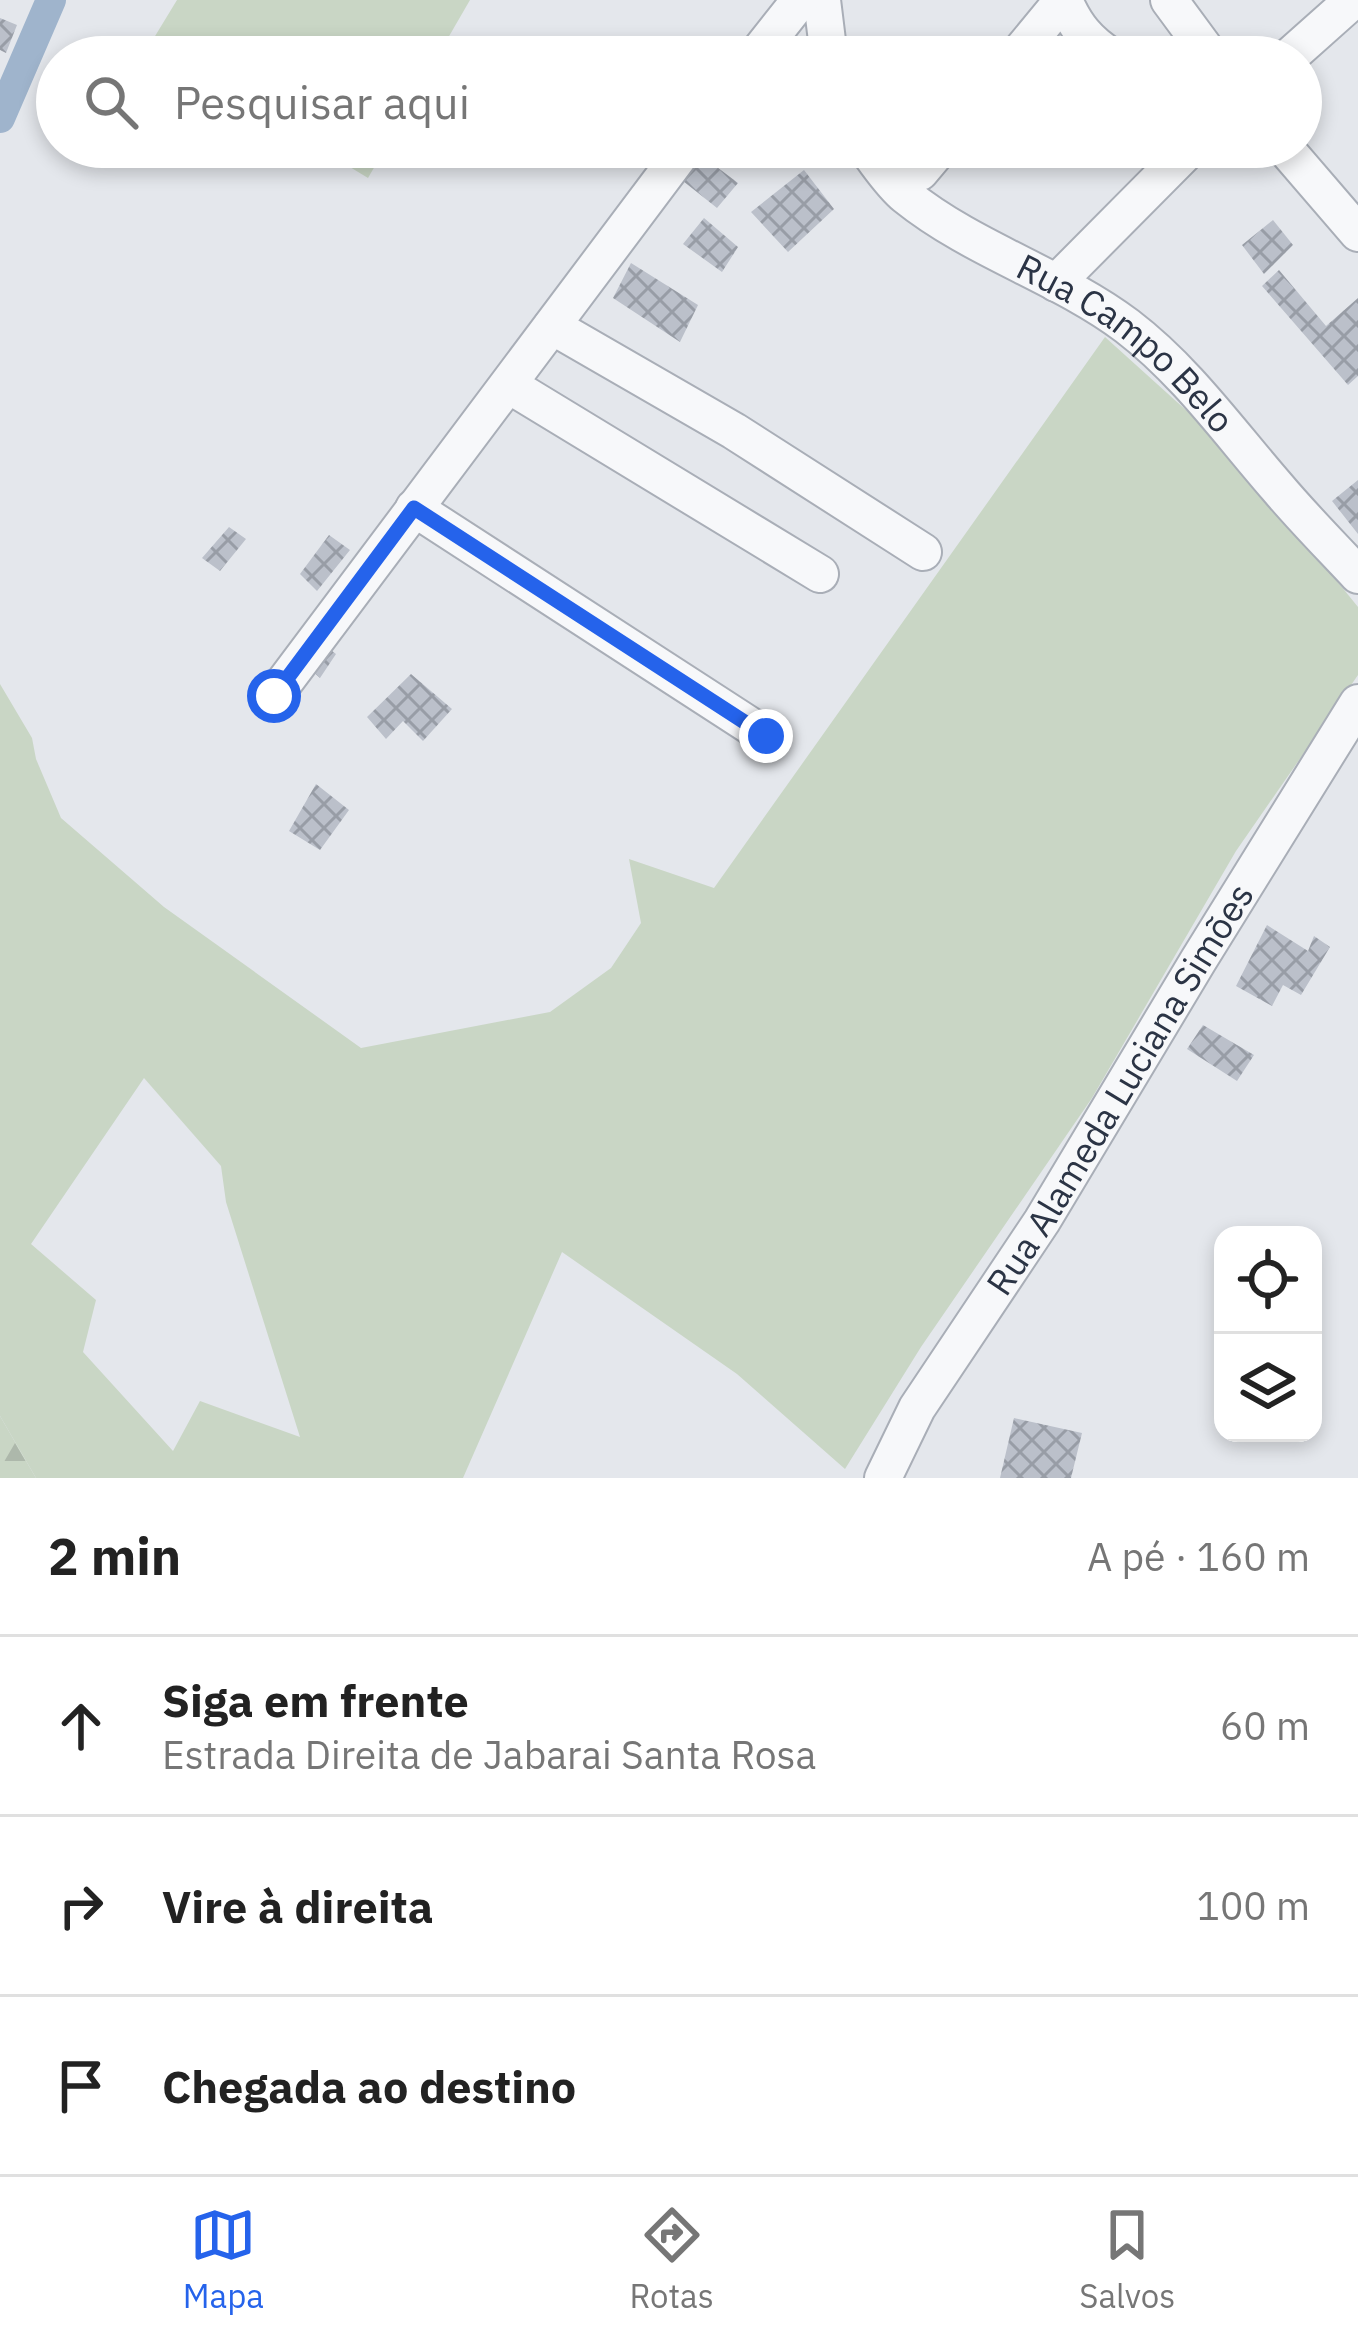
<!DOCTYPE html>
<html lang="pt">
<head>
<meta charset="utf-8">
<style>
	:root { --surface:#fff; --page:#f2f2f2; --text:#222; --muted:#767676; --line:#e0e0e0; --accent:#2563eb }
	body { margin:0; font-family:"IBM Plex Sans",sans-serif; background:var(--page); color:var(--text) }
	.controls { position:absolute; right:36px; bottom:36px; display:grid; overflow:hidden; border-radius:24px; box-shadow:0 6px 18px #0003 }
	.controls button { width:108px; height:108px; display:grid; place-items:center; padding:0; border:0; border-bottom:3px solid var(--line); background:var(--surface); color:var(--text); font:60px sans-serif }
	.stop { position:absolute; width:36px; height:36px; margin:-27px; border:9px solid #2563eb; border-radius:50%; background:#fff }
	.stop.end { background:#2563eb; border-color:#fff; box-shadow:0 3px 12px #0008 }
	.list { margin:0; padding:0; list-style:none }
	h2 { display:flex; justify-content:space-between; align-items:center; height:156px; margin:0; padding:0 48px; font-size:51px }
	h2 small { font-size:39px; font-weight:400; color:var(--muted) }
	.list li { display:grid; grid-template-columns:78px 1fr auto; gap:36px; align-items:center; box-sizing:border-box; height:180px; padding:0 48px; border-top:3px solid var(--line) }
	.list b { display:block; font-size:45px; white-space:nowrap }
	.list p { margin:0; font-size:39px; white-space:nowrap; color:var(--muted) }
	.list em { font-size:39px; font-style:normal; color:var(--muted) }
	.icon { flex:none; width:66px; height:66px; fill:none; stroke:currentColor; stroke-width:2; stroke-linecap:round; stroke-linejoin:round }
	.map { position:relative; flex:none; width:1358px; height:1478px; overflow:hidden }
	.search { position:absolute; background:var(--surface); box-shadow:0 6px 18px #0003; left:36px; right:36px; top:36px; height:132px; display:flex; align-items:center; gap:30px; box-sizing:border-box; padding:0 42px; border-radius:66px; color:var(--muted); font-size:45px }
	.sheet { height:696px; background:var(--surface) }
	nav { display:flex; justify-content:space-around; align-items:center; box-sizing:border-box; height:168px; border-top:3px solid var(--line); background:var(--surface); font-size:33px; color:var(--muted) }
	nav a { display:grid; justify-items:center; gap:6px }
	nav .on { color:var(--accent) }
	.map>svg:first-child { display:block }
	.green { fill:#c9d6c5; fill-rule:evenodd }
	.forest { fill:url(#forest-firs) }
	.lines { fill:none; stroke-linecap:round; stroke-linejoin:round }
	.canal { stroke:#9fb4cc; stroke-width:30 }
	.building { fill:url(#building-cross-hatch) }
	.minor-casing { stroke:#a9aeb7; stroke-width:40 }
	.minor { stroke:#f7f8fa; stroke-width:36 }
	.route { stroke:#2563eb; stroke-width:15 }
	.labels { text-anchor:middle; stroke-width:10; stroke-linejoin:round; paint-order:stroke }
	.street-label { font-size:36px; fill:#2b3445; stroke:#f4f6f9 }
</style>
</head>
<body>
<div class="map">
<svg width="1358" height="1478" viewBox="0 0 1358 1478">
	<defs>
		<pattern id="forest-firs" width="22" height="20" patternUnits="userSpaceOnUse" patternTransform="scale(3)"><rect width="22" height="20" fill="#c9d6c5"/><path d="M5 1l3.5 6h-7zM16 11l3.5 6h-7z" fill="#adb8ab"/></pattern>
		<pattern id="building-cross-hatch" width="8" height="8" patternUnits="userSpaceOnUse" patternTransform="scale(3)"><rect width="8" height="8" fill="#bbc0ca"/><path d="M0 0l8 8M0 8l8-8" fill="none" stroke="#989da6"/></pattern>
	</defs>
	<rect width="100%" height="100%" fill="#e4e7ec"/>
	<path class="green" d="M177,0h293l-33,57h-269l-19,-11z
		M317,147h69l-18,31z
		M1105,337l103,93 69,77 81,100v68l-122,176 -144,247 -171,249 -76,122 -108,-95 -175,-122 -99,226h-427l-36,-62v-732l32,54 4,21 25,59 103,89 197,141 189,-36 61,-44 30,-45 -12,-64 85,29zM144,1078l77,88 5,36 74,235 -100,-36 -27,50 -90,-99 13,-52 -65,-56z"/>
	<path class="forest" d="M0,1416l36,62h-36z"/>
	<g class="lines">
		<path class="canal" d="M0,118l51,-118"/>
	</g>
	<path class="building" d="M0,18l17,7 -11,28 -6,-3z
		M697,152l41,31 -21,25 -39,-31z
		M804,170l30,39 -46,43 -37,-40z
		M704,218l34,29 -16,25 -39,-28z
		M1273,220l20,25 -29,29 -22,-29z
		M631,263l67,42 -18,37 -67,-44z
		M1279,270l47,56 32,-28v78l-10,9 -86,-99z
		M1358,480v54l-26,-33z
		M229,527l17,12 -26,32 -18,-13z
		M329,535l21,15 -33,41 -17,-17z
		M327,647l9,7 -16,24 -11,-10z
		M411,674l41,35 -29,32 -20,-20 -17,18 -19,-22z
		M316,784l33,26 -29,40 -31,-19z
		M1267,925l41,26 6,-15 16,11 -29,48 -18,-10 -11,21 -36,-20z
		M1203,1025l51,30 -17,26 -50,-32z
		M1014,1418l68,15 -11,45h-71z"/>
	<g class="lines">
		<g class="minor-casing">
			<g id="minor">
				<path d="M822,0l7,57"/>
				<path d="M1064,0c11,26 24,42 48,57"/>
				<path d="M1169,0l42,57"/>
				<path d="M755,57l45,-57"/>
				<path d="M1016,57l47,-57"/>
				<path d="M1289,57l64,-57"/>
				<path id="s1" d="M865,147c13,16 25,36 41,49 67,54 153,79 221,130 59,45 102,106 150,161 26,31 54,59 81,88"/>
				<path d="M1284,147l74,86"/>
				<path d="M920,172l21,-25"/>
				<path d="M1056,283l135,-136"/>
				<path d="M552,326l182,105 189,121"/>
				<path d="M509,385l311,189"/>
				<path d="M414,508l352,228"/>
				<path d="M274,696l412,-549"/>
				<path id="s2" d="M883,1478l34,-70 125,-187 156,-260 160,-258"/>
			</g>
		</g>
		<use href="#minor" class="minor"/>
	</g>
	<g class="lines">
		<path class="route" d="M274,696l140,-188 352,228"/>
	</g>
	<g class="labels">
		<g class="street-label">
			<text dy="13" stroke="none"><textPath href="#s1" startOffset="330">Rua Campo Belo</textPath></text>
			<text dy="13" stroke="none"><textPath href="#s2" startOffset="456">Rua Alameda Luciana Simões</textPath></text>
		</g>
	</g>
</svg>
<div class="controls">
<button><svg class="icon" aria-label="locate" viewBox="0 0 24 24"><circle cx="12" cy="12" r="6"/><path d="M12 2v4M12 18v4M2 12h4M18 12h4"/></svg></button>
<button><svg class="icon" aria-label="layers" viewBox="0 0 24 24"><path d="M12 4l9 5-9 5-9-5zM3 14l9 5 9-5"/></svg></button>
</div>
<div class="stop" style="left:274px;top:696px"></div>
<div class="stop end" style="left:766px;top:736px"></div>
<div class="search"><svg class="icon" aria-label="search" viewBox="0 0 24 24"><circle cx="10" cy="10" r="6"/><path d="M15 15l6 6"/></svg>Pesquisar aqui</div>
</div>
<section class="sheet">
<h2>2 min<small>A pé · 160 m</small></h2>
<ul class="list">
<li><svg class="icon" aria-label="ahead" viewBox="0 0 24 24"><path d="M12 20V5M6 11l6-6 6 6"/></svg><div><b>Siga em frente</b><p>Estrada Direita de Jabarai Santa Rosa</p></div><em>60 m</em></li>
<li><svg class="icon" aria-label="right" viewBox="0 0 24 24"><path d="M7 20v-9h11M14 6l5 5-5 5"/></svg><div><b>Vire à direita</b></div><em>100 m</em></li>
<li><svg class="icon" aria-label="arrive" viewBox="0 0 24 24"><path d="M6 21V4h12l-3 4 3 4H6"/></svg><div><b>Chegada ao destino</b></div></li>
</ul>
</section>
<nav>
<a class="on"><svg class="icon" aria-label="map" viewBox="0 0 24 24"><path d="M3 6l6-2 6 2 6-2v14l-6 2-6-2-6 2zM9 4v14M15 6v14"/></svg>Mapa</a>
<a><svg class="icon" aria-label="directions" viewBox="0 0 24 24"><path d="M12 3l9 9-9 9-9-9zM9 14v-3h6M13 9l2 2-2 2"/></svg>Rotas</a>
<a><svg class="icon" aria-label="saved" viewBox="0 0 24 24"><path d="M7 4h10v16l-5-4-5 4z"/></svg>Salvos</a>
</nav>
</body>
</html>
